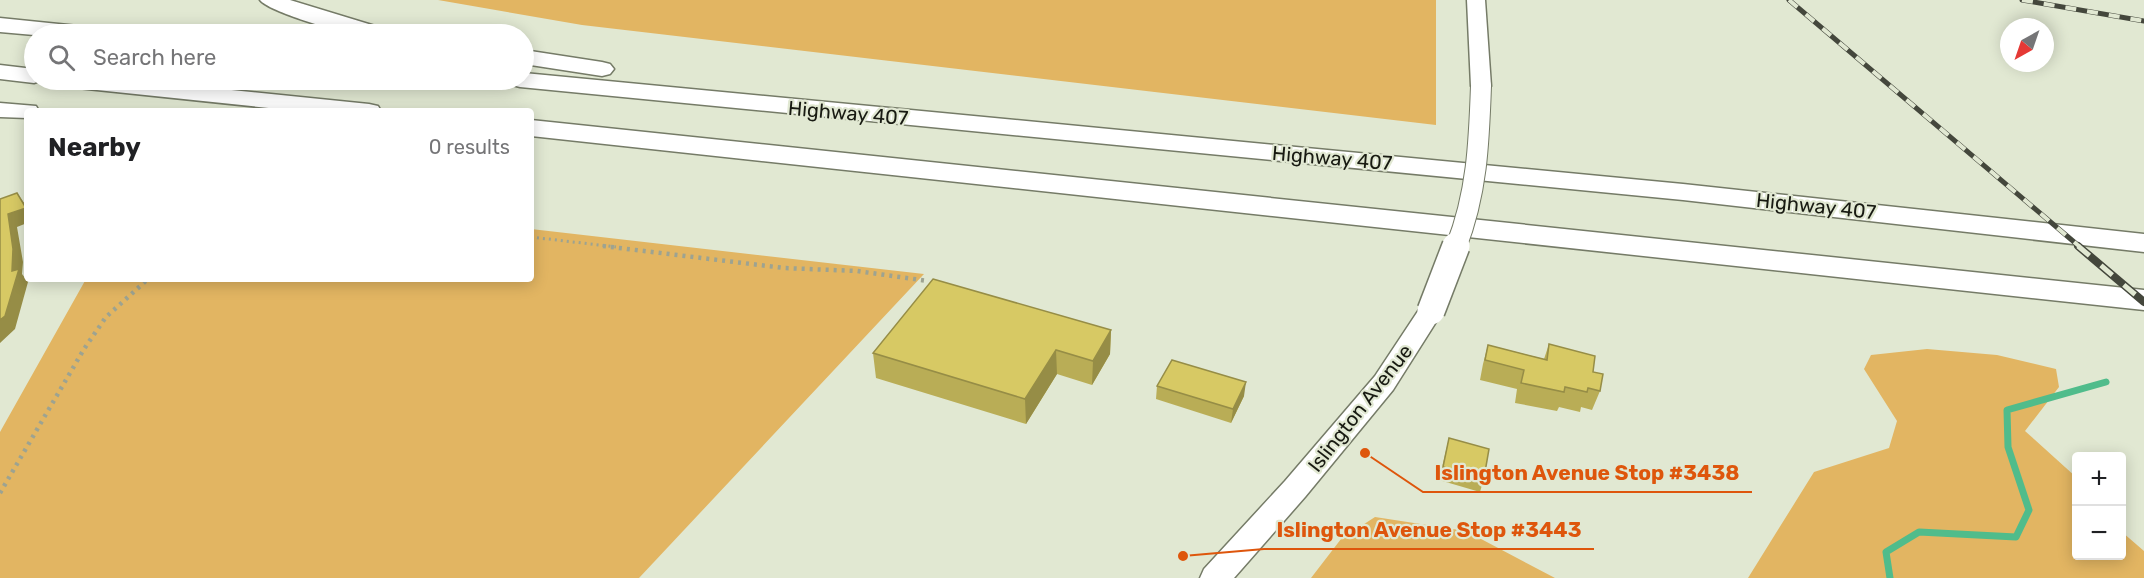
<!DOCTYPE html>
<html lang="en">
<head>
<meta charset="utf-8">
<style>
	:root { --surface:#fff; --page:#f2f2f2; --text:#202124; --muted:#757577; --line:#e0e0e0 }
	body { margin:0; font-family:Rubik,sans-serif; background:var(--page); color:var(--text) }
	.controls { position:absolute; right:18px; bottom:18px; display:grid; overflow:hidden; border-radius:6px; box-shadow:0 3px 15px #0003 }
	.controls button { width:54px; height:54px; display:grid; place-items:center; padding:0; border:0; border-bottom:2px solid var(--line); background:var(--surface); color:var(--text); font:30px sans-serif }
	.compass { position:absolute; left:2000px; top:18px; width:54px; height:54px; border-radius:50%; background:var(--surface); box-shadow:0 3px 15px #0003; rotate:220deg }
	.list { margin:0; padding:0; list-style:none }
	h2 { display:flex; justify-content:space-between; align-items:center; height:78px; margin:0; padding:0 24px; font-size:26px }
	h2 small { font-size:20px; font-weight:400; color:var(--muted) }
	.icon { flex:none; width:33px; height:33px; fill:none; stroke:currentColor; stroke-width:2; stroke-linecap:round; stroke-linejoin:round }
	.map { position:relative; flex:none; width:2144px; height:578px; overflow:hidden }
	.search { position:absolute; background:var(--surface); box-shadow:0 3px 15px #0003; left:24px; top:24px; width:510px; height:66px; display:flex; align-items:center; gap:15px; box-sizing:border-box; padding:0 21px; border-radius:33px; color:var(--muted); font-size:22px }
	.panel { position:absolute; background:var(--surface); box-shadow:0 3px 15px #0003; left:24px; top:108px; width:510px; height:174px; border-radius:6px }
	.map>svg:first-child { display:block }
	.green { fill:#e2b562 }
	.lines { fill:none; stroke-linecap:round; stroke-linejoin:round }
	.stream { stroke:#50bc8b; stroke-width:7 }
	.secondary-casing { stroke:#757b67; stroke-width:3 }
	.highway-casing { stroke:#757b67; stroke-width:3 }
	.path-far1 { stroke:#9da391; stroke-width:3; stroke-dasharray:2 4; stroke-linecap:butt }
	.path { stroke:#9da391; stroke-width:4.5; stroke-dasharray:3 5; stroke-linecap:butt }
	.secondary { fill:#fff; fill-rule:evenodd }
	.highway { fill:#fff; fill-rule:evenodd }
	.rail-far1-casing { stroke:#44473c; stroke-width:5 }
	.rail-casing { stroke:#44473c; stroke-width:8 }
	.rail-far1 { stroke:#e1e8d2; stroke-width:4; stroke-dasharray:11; stroke-linecap:butt }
	.rail { stroke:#e1e8d2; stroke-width:5; stroke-dasharray:15; stroke-linecap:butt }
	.secondary-bridge-far1-casing { stroke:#757b67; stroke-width:22; stroke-linecap:butt }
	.secondary-bridge-casing { stroke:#757b67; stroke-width:30; stroke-linecap:butt }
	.secondary-bridge-far1 { stroke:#fff; stroke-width:20 }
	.secondary-bridge { stroke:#fff; stroke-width:27 }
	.wall { fill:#b9ad56 }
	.shaded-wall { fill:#968d46 }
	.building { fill:#d7c964; stroke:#968d46; stroke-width:1.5 }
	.labels { text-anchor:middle; stroke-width:4.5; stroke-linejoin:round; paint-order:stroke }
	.street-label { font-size:20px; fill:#181a12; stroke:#e1e8d2 }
	.leader { fill:none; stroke:#de560c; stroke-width:2 }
	.callout-dot { fill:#de560c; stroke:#e1e8d2; stroke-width:2 }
	.callout-label { font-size:21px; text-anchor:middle; font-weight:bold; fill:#de560c; stroke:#e1e8d2; stroke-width:4.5; stroke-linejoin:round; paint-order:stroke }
</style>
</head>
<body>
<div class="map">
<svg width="2144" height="578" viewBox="0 0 2144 578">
	<rect width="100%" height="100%" fill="#e1e8d2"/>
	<path class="green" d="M438,0h998v125l-854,-100z
		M531,229l393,45 -285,304h-639v-146l86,-153h445z
		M1927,349l70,6 59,14 3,18 -34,44 51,46v79h46v-24l22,19v27h-396l66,-106 75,-24 8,-27 -33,-52 7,-14z
		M1375,517l91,14 89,47h-244l30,-39z"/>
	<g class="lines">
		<path class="stream" d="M1890,578l-4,-26 33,-20 97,5 13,-27 -21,-63 -1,-37 99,-28"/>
		<g class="secondary-casing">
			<path id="secondary" d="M1467,0h18l6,86 -3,4h-14l-3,-4z
				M1431,303l9,2 3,6 -50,79 -88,107 -71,81h-34l4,-9 81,-88 90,-105 47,-71z"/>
		</g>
		<g class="highway-casing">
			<path id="highway" d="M260,0h30l95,29 3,5c-10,1 -22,2 -32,0 -16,-1 -88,-23 -96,-34z
				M0,18l88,9 8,2 3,5 -65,1 -34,-3z
				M524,50l78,12 8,2 4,5 -4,5 -8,2 -78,-12z
				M0,65l34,4v11h9l-9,3 -34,-4z
				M524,73l1159,111 461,50v18l-461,-52 -1163,-113 -8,-2 -4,-5h16z
				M56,80h77l236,24 9,2 3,5h-83l-230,-24 -8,-2z
				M0,103l36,3 3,5h-12v7l-27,-1z
				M531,120l1613,170v20l-1613,-174z"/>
		</g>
		<path class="path-far1" d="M531,237l85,10"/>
		<path class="path" d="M603,246l181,22 73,3 71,10
			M0,493l84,-144 22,-32 42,-38"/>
		<use href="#secondary" class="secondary"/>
		<use href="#highway" class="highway"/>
		<g class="rail-far1-casing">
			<path id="rail-far1" d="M1789,0l291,247
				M2022,0l122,21"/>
		</g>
		<g class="rail-casing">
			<path id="rail" d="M2078,246l66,56"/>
		</g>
		<use href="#rail-far1" class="rail-far1"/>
		<use href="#rail" class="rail"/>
		<g class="secondary-bridge-far1-casing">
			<path id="secondary-bridge-far1" d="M1456,247c21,-53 23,-104 25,-161"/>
		</g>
		<g class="secondary-bridge-casing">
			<path id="secondary-bridge" d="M1431,311l25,-65"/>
		</g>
		<use href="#secondary-bridge-far1" class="secondary-bridge-far1"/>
		<use href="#secondary-bridge" class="secondary-bridge"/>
	</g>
	<path class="wall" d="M1111,330l-1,24 -18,31 -35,-11 -31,50 -150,-46 -3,-25z
		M1549,344l44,28 7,19 -8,19 -11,-3 -1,5 -21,-5 -2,4 -42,-8 2,-14 -37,-9 3,-16 5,-19 56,14z
		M1157,386l87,10 -13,27 -75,-24z
		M1449,438l35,40 -4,14 -41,-12z"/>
	<path class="shaded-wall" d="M17,193l10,14v16l-10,4 6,35 -1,12 6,8 -13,47 -15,14v-23l12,-49 -4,-57z
		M1111,330l-1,24 -18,31 1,-24z
		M1056,350l1,24 -31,50 -1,-25z
		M1246,382l-2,14 -13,27 2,-14z"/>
	<path class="building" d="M17,193l9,15 -18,6 5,35 -1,22 7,-2 -14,47 -5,4v-121z
		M933,279l178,51 -18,31 -37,-11 -31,49 -152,-46z
		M1549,344l46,12 -2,16 10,2 -3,17 -12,-3 -1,4 -22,-5 -1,5 -43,-9 3,-13 -39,-10 3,-15 59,15z
		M1172,360l74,22 -13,27 -76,-23z
		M1449,438l40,11 -5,29 -41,-11z"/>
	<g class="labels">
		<g class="street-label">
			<text transform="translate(848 113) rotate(5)" y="7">Highway 407</text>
			<text transform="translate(1332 158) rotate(5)" y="7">Highway 407</text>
			<text transform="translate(1816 206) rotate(6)" y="7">Highway 407</text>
			<text transform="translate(1360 408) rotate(-52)" y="7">Islington Avenue</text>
		</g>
	</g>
	<path class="leader" d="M1365 453L1423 492H1752M1183 556L1264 549H1594"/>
	<g class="callout-dot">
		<circle cx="1365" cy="453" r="6"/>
		<circle cx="1183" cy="556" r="6"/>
	</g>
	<g class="callout-label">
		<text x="1587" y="480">Islington Avenue Stop #3438</text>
		<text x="1429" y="537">Islington Avenue Stop #3443</text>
	</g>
</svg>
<div class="controls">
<button>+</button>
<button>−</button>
</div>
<svg class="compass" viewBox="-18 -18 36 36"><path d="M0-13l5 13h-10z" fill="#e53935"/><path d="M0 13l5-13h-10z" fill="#757577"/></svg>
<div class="search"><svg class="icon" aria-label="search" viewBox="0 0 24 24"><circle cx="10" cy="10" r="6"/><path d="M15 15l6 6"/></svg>Search here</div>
<section class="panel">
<h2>Nearby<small>0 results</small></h2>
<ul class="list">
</ul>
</section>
</div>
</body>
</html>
